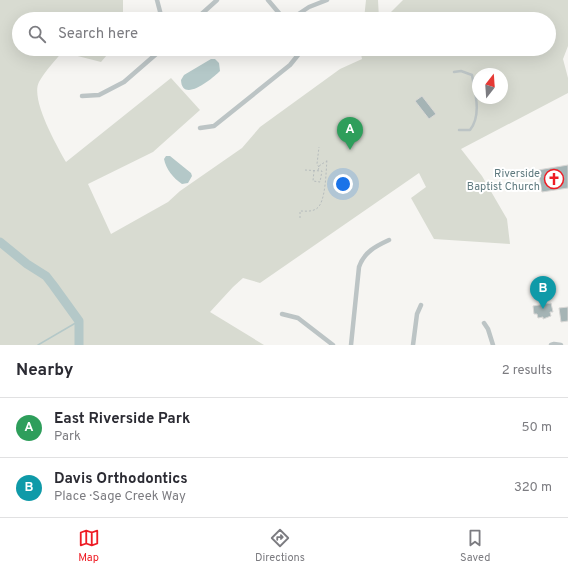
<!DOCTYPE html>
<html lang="en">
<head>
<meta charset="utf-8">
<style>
	:root { --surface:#fff; --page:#f2f2f3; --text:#2b2b33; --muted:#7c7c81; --line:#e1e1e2; --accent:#ee1b24 }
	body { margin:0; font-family:Overpass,sans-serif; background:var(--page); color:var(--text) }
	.compass { position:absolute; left:472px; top:68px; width:36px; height:36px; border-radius:50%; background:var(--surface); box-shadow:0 4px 16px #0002; rotate:17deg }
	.you { position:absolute; left:343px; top:184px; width:14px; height:14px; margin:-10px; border:3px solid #fff; border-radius:50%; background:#1a73e8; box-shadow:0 0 0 6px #1a73e833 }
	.badge { display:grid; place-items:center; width:26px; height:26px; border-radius:50%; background:var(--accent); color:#fff; font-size:13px; font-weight:700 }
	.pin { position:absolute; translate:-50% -33px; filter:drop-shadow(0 1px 2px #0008) }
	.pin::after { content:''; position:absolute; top:21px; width:14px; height:12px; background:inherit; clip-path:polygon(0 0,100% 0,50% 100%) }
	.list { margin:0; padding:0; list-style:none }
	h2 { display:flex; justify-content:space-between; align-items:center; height:52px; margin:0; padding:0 16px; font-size:17px }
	h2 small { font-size:13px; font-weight:400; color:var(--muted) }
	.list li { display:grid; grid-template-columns:26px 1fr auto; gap:12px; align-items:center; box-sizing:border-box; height:60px; padding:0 16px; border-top:1px solid var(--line) }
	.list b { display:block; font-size:15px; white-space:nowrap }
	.list p { margin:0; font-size:13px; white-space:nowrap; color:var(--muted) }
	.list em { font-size:13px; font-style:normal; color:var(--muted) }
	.icon { flex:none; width:22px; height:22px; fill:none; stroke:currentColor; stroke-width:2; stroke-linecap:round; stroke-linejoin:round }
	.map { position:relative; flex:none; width:568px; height:345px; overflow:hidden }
	.search { position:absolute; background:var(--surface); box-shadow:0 4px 16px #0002; left:12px; right:12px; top:12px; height:44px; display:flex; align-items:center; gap:10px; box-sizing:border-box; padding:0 14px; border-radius:22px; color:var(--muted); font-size:15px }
	.sheet { height:172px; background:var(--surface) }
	nav { display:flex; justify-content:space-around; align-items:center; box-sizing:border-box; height:56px; border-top:1px solid var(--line); background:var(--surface); font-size:11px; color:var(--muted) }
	nav a { display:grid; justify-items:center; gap:2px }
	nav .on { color:var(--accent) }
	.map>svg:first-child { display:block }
	.green { fill:#d8dbd1; fill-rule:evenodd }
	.water { fill:#b4c8c8 }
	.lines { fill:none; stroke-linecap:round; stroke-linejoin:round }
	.stream { stroke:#b4c8c8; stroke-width:1.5 }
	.river { stroke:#b4c8c8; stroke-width:9 }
	.building { fill:#a5b4b5; stroke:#d8d7d5 }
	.path { stroke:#b6bcbd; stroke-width:1; stroke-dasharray:2 2; stroke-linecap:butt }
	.service { stroke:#bcc4c5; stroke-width:2.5 }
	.minor { stroke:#bcc4c5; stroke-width:4.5 }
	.labels { text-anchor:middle; stroke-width:4; stroke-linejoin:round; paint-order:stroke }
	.poi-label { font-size:11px; fill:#5f7a7f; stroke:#fff; text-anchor:end }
</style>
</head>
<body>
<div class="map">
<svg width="568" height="345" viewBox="0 0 568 345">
	<rect width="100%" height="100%" fill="#f6f5f2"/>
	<path class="green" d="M0,0h123v19h-104v30h93l-11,13 -39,-10c-7,9 -17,19 -23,30 -9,17 18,64 27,80l105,-84 29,32 -47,42 -65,32 23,50 57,-32 12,-11 62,-43 18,-21 80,-58 22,-10 -2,-10h189v-30h-165l19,-19h165v46l-5,13 5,19v15l-107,56 21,27 25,43 3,25 -76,-5 -23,-41 15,-11 -7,-14 -159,110 -17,-5 -10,9 -23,25 54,33h-264zM478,74h24v24h-24z
		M366,0h12l1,19h-15z"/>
	<path class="water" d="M211,59h4l4,4 1,8c-7,7 -38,33 -39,9l3,-5z
		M166,156h4l21,17 1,3 -4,7 -6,1c-9,-6 -16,-15 -18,-25z"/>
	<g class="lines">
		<path class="stream" d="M38,345l41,-24"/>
		<path class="river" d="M0,242l27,22 19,12 7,9 26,36v24"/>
	</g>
	<path class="building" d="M422,96l14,18 -7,5 -14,-18z
		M568,165v23l-26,4 -4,-22z
		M551,303l2,9h-3l1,4 -8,3v-2l-5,1 -1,-4h-3l-1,-8z
		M568,307v14l-7,1 -2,-14z"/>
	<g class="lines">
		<path class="path" d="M319,167l-2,-3 2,-17
			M305,170l17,1 -2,11 -7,-1 1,-10
			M318,170l2,-5 7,-4
			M300,218v-7c5,0 11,1 16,-2 10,-5 10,-39 11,-50"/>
		<path class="service" d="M454,72l7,-1 11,4c3,17 10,40 -2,55h-11"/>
		<path class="minor" d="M157,0l5,19
			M268,0l16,19
			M196,19l21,-19
			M291,19l18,-12 18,-7
			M82,96l17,-1 25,-13 38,-33
			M200,128l14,-2 76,-61 8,-10 1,-6
			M282,314l16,4 35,27
			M484,323l4,6 5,16
			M351,345l8,-78c5,-15 17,-21 30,-27
			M413,345l4,-31 4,-9
			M551,345l3,-1 7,1"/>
	</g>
	<defs>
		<g id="church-ring" transform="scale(1)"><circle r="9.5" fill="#fff" stroke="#ee1b24" stroke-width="1.5"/><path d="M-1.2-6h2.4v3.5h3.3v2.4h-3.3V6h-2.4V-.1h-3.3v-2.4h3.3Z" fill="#ee1b24"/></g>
	</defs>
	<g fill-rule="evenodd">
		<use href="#church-ring" x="554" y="179"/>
	</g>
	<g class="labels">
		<g class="poi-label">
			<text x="540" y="177">Riverside<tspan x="540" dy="13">Baptist Church</tspan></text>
		</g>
	</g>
</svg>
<svg class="compass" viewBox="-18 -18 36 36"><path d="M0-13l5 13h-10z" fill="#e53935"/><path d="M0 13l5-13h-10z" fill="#7c7c81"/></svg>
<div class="you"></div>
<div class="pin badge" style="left:350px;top:150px;background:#2e9e5b">A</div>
<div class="pin badge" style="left:543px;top:309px;background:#0f9aa8">B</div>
<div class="search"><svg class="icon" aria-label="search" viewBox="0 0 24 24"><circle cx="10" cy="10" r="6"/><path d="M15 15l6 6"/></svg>Search here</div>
</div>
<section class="sheet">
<h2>Nearby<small>2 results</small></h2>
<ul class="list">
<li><span class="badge" style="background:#2e9e5b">A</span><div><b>East Riverside Park</b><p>Park</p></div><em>50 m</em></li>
<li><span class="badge" style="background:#0f9aa8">B</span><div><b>Davis Orthodontics</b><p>Place · Sage Creek Way</p></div><em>320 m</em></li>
</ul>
</section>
<nav>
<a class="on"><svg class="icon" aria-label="map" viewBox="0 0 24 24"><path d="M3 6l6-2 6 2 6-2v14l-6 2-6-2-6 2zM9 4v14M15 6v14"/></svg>Map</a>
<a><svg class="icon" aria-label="directions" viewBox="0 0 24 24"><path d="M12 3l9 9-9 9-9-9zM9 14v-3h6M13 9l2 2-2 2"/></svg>Directions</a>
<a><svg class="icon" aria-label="saved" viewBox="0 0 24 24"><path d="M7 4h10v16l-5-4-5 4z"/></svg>Saved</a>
</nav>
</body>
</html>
